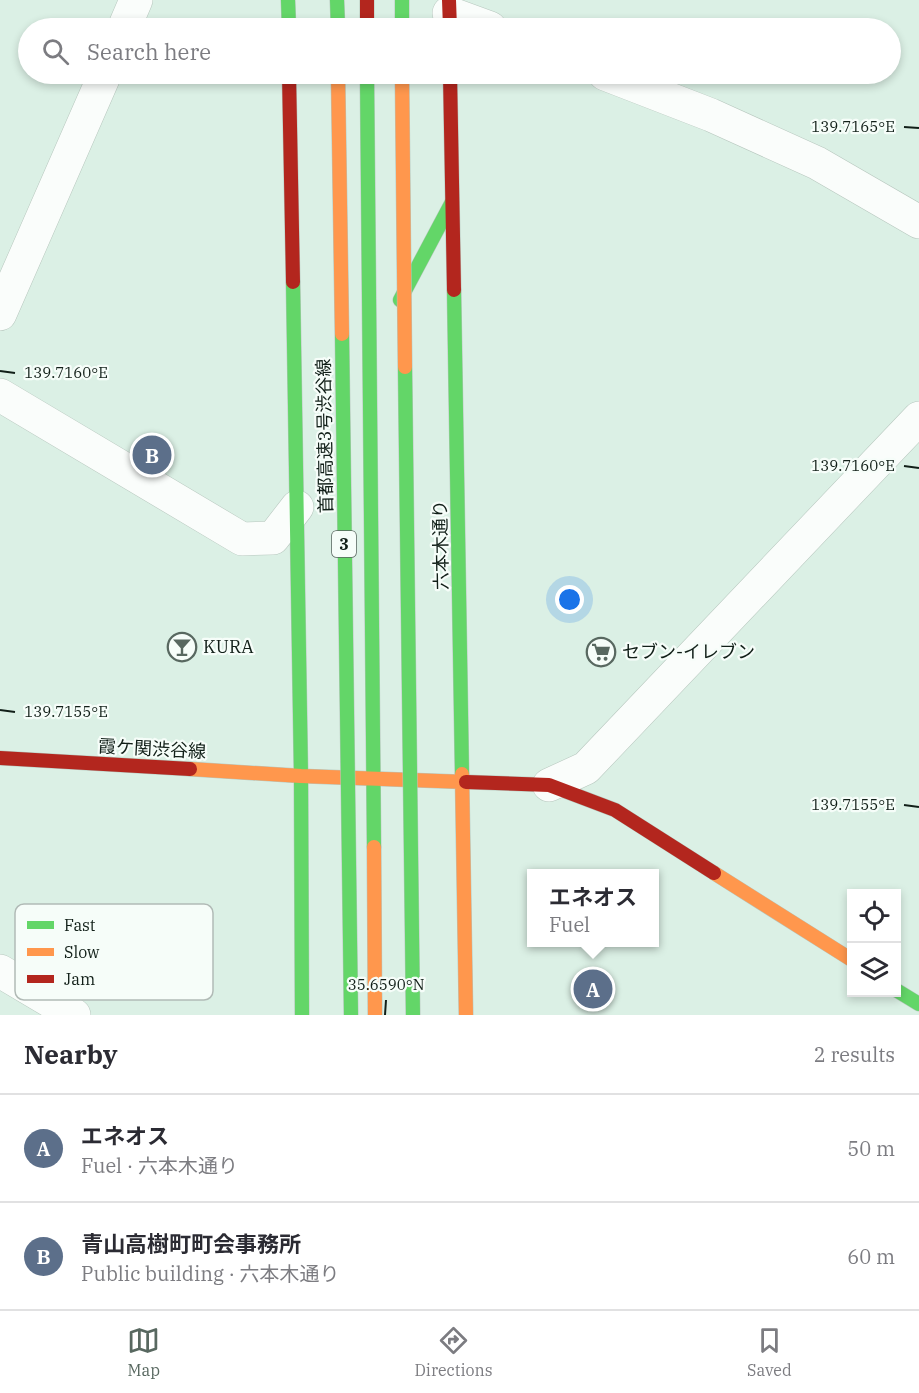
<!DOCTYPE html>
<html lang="en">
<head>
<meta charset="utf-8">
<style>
	:root { --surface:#fff; --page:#f7f7f7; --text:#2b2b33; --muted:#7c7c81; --line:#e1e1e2; --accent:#586860 }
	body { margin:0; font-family:"IBM Plex Serif","Noto Sans JP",serif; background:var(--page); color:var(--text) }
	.controls { position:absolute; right:18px; bottom:18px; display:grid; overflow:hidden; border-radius:0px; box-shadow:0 3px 9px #0003 }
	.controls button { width:54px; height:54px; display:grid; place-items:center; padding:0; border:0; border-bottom:2px solid var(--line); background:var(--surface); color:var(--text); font:30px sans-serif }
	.you { position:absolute; left:570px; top:600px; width:21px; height:21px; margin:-15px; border:4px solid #fff; border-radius:50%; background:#1a73e8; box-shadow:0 0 0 9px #1a73e833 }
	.badge { display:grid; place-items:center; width:39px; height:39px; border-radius:50%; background:var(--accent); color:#fff; font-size:20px; font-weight:700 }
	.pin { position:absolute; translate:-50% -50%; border:3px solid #fff; box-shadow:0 2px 6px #0006 }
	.popup { position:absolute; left:527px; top:869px; width:132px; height:78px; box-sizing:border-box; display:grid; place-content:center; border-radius:0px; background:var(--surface); filter:drop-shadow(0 2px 4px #0005); font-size:20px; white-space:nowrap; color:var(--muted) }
	.popup b { font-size:22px; color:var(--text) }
	.popup::after { content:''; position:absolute; left:50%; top:100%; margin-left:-12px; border:12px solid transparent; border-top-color:var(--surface) }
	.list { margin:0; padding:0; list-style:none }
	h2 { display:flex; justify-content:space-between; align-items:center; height:78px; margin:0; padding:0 24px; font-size:26px }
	h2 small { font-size:20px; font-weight:400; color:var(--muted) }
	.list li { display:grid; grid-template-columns:39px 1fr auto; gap:18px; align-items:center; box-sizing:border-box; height:108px; padding:0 24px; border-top:2px solid var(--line) }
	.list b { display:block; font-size:22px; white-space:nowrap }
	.list p { margin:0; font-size:20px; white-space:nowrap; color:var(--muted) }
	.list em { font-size:20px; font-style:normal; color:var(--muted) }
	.icon { flex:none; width:33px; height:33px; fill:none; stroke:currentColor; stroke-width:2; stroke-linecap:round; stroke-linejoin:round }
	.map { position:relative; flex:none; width:919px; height:1015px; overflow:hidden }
	.search { position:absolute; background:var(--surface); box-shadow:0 3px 9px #0003; left:18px; right:18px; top:18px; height:66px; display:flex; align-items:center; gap:15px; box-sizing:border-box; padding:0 21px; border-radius:33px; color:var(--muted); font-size:22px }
	.sheet { height:294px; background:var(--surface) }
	nav { display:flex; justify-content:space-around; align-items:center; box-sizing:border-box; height:84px; border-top:2px solid var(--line); background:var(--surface); font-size:16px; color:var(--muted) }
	nav a { display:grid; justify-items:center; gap:3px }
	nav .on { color:var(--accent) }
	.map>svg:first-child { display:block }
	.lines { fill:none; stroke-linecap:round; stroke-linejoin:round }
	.street-casing { stroke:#b7c7be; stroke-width:34 }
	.fast-casing { stroke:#b7c7be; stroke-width:15 }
	.slow-casing { stroke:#b7c7be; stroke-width:15 }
	.jam-casing { stroke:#b7c7be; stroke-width:15 }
	.street { stroke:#fafdfb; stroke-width:33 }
	.fast { stroke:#63d668; stroke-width:14 }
	.slow { stroke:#ff974d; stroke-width:14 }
	.jam { stroke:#b3261e; stroke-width:14 }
	.fast-bridge-casing { stroke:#b7c7be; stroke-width:15; stroke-linecap:butt }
	.slow-bridge-casing { stroke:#b7c7be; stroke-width:15; stroke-linecap:butt }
	.fast-bridge { stroke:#63d668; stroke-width:14 }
	.slow-bridge { stroke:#ff974d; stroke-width:14 }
	.ticks { fill:none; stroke:#111f18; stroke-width:2 }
	.labels { text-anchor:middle; stroke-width:4.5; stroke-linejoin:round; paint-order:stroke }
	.shield { fill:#f6fdf9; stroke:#56625c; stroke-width:1.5 }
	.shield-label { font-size:16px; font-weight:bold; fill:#111f18 }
	.street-label { font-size:18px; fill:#111f18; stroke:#f6fdf9 }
	.poi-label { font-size:18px; fill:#111f18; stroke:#f6fdf9; text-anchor:start }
	.key { fill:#f6fdf9; stroke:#b1bab6; stroke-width:1.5 }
	.key-label { font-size:16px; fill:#111f18 }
	.ticks-label { font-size:15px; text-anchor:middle; fill:#111f18; stroke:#f6fdf9; stroke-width:4.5; stroke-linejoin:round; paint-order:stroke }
</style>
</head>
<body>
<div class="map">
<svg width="919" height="1015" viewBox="0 0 919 1015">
	<rect width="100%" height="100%" fill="#dbf0e5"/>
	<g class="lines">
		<g class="street-casing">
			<path id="street" d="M449,13l41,15
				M124,28l12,-28
				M605,74l106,41 106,48 102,59
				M0,314l105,-240
				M0,395l242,144 31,-1 24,-31
				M549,785l37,-17 333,-350
				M0,971l74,44"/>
		</g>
		<g class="fast-casing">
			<path id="fast" d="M288,0l1,28
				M337,0l1,28
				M402,0v28
				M367,74l7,773
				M293,282l8,494 1,239
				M454,290l8,484
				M400,300l52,-98
				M896,990l23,14"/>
		</g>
		<g class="slow-casing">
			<path id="slow" d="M190,769l111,7 165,6
				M462,774l4,241
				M374,847l1,168
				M714,873l138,87"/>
		</g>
		<g class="jam-casing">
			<path id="jam" d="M367,0v28
				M449,0l1,28
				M289,74l4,208
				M450,74l4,216
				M0,758l190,11
				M466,782l83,3 66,25 99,63"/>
		</g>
		<use href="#street" class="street"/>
		<use href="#fast" class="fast"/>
		<use href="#slow" class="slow"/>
		<use href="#jam" class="jam"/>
		<g class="fast-bridge-casing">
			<path id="fast-bridge" d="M342,334l9,681
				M405,367l8,648"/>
		</g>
		<g class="slow-bridge-casing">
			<path id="slow-bridge" d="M338,74l4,260
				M402,74l3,293"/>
		</g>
		<use href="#fast-bridge" class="fast-bridge"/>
		<use href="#slow-bridge" class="slow-bridge"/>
	</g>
	<path class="ticks" d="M904,127l15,1M0,371l15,2M904,466l15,2M0,710l15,2M904,805l15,2M385,1015l1,-15"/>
	<defs>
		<g id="bar-ring" transform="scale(1.5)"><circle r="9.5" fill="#f6fdf9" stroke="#586860" stroke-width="1.5"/><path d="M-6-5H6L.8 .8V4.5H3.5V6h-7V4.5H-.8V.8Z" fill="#586860"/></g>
		<g id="supermarket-ring" transform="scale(1.5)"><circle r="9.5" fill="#f6fdf9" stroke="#586860" stroke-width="1.5"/><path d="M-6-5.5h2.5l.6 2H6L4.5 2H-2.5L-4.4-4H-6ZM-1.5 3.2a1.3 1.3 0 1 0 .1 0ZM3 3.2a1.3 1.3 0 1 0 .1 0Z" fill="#586860"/></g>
	</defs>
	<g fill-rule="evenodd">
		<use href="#bar-ring" x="182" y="647"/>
		<use href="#supermarket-ring" x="601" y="652"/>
	</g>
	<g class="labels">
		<rect class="shield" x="332" y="531" width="24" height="26" rx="4.5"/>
		<g class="shield-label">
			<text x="344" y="550">3</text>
		</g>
		<g class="street-label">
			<text transform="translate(325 436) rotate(-91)" y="6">首都高速3号渋谷線</text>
			<text transform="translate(441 545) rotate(-91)" y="6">六本木通り</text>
			<text transform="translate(152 749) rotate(3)" y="6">霞ケ関渋谷線</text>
		</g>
		<g class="poi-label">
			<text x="203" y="653">KURA</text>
			<text x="622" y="658">セブン-イレブン</text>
		</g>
	</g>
	<rect x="15" y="904" width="198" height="96" rx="9" class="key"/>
	<rect x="27" y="921" width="27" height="8" fill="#63d668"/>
	<rect x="27" y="948" width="27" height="8" fill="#ff974d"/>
	<rect x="27" y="975" width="27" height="8" fill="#b3261e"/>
	<g class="key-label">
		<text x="64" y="931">Fast</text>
		<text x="64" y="958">Slow</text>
		<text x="64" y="985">Jam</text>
	</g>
	<g class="ticks-label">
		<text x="853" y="132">139.7165°E</text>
		<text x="66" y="378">139.7160°E</text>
		<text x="853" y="471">139.7160°E</text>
		<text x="66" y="717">139.7155°E</text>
		<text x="853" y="810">139.7155°E</text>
		<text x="386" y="990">35.6590°N</text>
	</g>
</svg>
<div class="controls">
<button><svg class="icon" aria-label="locate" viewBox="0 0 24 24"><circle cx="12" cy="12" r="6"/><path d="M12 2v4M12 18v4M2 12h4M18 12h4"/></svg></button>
<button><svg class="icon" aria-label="layers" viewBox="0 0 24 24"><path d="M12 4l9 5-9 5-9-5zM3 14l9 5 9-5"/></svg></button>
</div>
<div class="you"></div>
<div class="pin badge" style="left:593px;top:989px;background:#5c6f8a">A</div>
<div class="popup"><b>エネオス</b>Fuel</div>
<div class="pin badge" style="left:152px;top:455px;background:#5c6f8a">B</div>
<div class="search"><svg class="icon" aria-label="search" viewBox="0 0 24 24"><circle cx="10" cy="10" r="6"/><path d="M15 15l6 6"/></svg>Search here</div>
</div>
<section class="sheet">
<h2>Nearby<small>2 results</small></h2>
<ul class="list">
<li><span class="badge" style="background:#5c6f8a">A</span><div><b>エネオス</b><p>Fuel · 六本木通り</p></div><em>50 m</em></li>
<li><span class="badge" style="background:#5c6f8a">B</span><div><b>青山高樹町町会事務所</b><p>Public building · 六本木通り</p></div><em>60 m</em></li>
</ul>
</section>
<nav>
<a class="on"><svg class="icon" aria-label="map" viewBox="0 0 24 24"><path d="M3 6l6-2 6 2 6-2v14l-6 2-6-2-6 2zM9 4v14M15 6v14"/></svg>Map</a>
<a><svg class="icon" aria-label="directions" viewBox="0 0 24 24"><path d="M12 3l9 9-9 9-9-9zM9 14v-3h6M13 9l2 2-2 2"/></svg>Directions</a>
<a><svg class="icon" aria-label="saved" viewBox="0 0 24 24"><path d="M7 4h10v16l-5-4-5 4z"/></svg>Saved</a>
</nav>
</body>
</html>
